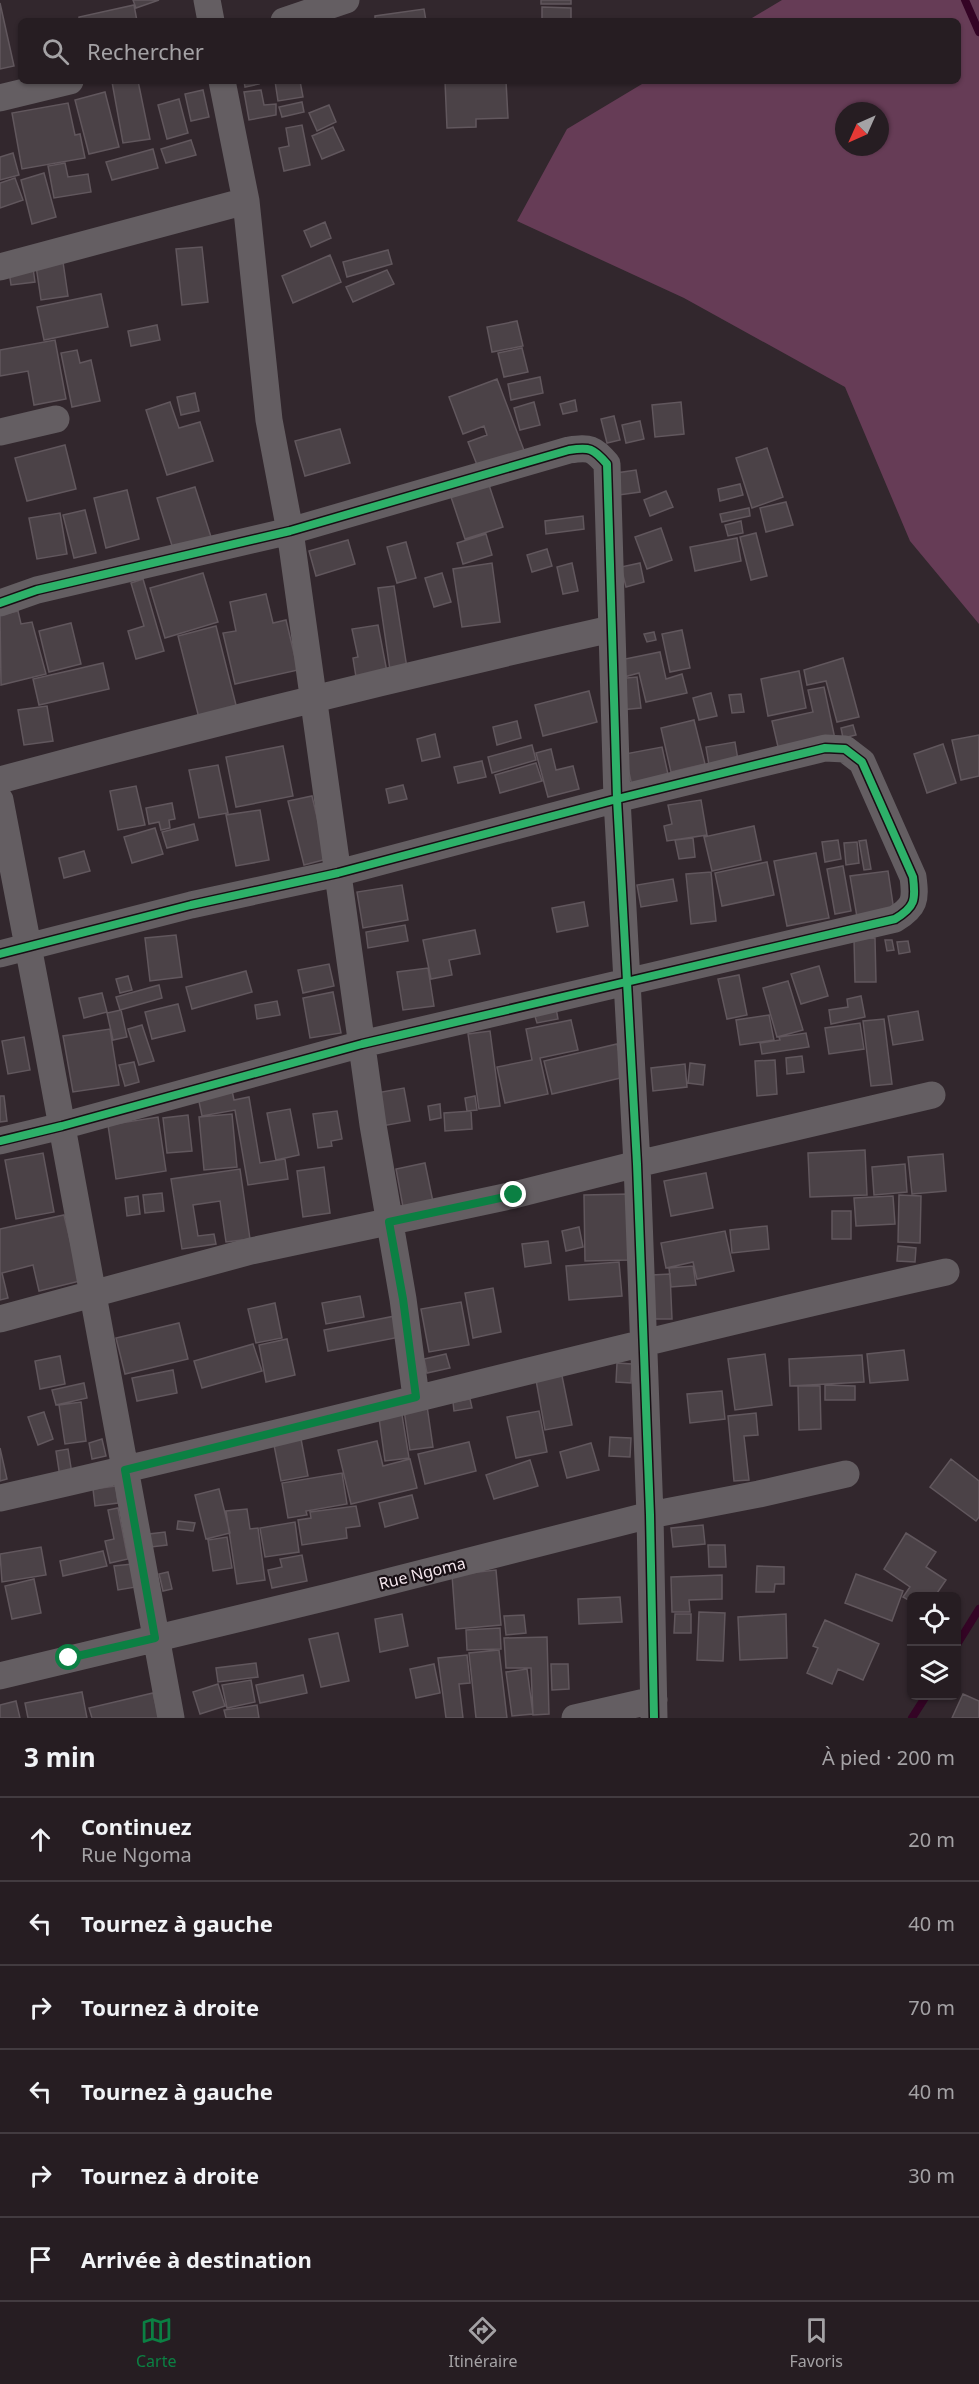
<!DOCTYPE html>
<html lang="fr">
<head>
<meta charset="utf-8">
<style>
	:root { --surface:#261d22; --page:#2e262a; --text:#f1f3f6; --muted:#a4a2a5; --line:#423b40; --accent:#0b8043 }
	body { margin:0; font-family:"Noto Sans",sans-serif; background:var(--page); color:var(--text) }
	.controls { position:absolute; right:18px; bottom:18px; display:grid; overflow:hidden; border-radius:9px; box-shadow:0 2px 4px #0004 }
	.controls button { width:54px; height:54px; display:grid; place-items:center; padding:0; border:0; border-bottom:2px solid var(--line); background:var(--surface); color:var(--text); font:30px sans-serif }
	.compass { position:absolute; left:835px; top:102px; width:54px; height:54px; border-radius:50%; background:var(--surface); box-shadow:0 2px 4px #0004; rotate:225deg }
	.stop { position:absolute; width:18px; height:18px; margin:-14px; border:4px solid #0b8043; border-radius:50%; background:#fff }
	.stop.end { background:#0b8043; border-color:#fff; box-shadow:0 2px 6px #0008 }
	.list { margin:0; padding:0; list-style:none }
	h2 { display:flex; justify-content:space-between; align-items:center; height:78px; margin:0; padding:0 24px; font-size:26px }
	h2 small { font-size:20px; font-weight:400; color:var(--muted) }
	.list li { display:grid; grid-template-columns:39px 1fr auto; gap:18px; align-items:center; box-sizing:border-box; height:84px; padding:0 24px; border-top:2px solid var(--line) }
	.list b { display:block; font-size:22px; white-space:nowrap }
	.list p { margin:0; font-size:20px; white-space:nowrap; color:var(--muted) }
	.list em { font-size:20px; font-style:normal; color:var(--muted) }
	.icon { flex:none; width:33px; height:33px; fill:none; stroke:currentColor; stroke-width:2; stroke-linecap:round; stroke-linejoin:round }
	.map { position:relative; flex:none; width:979px; height:1718px; overflow:hidden }
	.search { position:absolute; background:var(--surface); box-shadow:0 2px 4px #0004; left:18px; right:18px; top:18px; height:66px; display:flex; align-items:center; gap:15px; box-sizing:border-box; padding:0 21px; border-radius:9px; color:var(--muted); font-size:22px }
	.sheet { height:582px; background:var(--surface) }
	nav { display:flex; justify-content:space-around; align-items:center; box-sizing:border-box; height:84px; border-top:2px solid var(--line); background:var(--surface); font-size:16px; color:var(--muted) }
	nav a { display:grid; justify-items:center; gap:3px }
	nav .on { color:var(--accent) }
	.map>svg:first-child { display:block }
	.green { fill:#663c56; fill-rule:evenodd }
	.lines { fill:none; stroke-linecap:round; stroke-linejoin:round }
	.stream { stroke:#340425; stroke-width:8 }
	.building { fill:#4b4247; stroke:#61575d; stroke-width:1.5 }
	.street { stroke:#645e62; stroke-width:27 }
	.cycleway-casing { stroke:#180f14; stroke-width:11 }
	.cycleway { stroke:#2db169; stroke-width:8 }
	.route { stroke:#0b8043; stroke-width:8 }
	.labels { text-anchor:middle; stroke-width:4.5; stroke-linejoin:round; paint-order:stroke }
	.street-label { font-size:16px; fill:#f3e5ec; stroke:#180f14 }
</style>
</head>
<body>
<div class="map">
<svg width="979" height="1718" viewBox="0 0 979 1718">
	<rect width="100%" height="100%" fill="#32272d"/>
	<path class="green" d="M782,0h197v624l-69,-83 -65,-154 -161,-89 -167,-77 50,-92 80,-48h311v-60h-211zM844,111h36v36h-36z"/>
	<g class="lines">
		<path class="stream" d="M965,0l14,32
			M956,1646l23,-37
			M912,1718l14,-22"/>
	</g>
	<path class="building" d="M133,0h26l-23,8z
		M541,0h30v4h-30z
		M0,3l14,63 -14,3z
		M134,5l3,16h-58v-4z
		M542,7l29,1v13h-29z
		M424,9l2,12h-51v-5z
		M138,81l12,58 -27,4 -11,-61z
		M244,81h14l1,3 -14,3z
		M275,81h25l3,16 -25,4z
		M445,81h61l2,37 -32,1v8l-29,1z
		M203,90l6,27 -18,4 -6,-27z
		M261,90l3,15 12,-1v11l-27,5 -5,-28z
		M105,92l14,55 -30,7 -14,-54z
		M179,99l9,34 -21,6 -9,-34z
		M302,102l2,10 -22,5 -3,-10z
		M68,103l7,32 5,-1 5,24 -63,11 -10,-56z
		M329,105l7,17 -19,9 -8,-18z
		M302,125l8,40 -26,6 -5,-23 10,-2 -3,-18z
		M333,127l11,23 -22,9 -10,-23z
		M191,140l5,15 -30,8 -5,-14z
		M153,149l5,19 -46,12 -6,-18z
		M13,153l6,22 -19,5v-23z
		M65,163l3,14 20,-3 3,18 -37,6 -6,-32z
		M44,173l12,44 -24,7 -11,-44z
		M15,178l8,22 -23,8v-25z
		M325,222l6,16 -20,9 -7,-16z
		M202,247l6,55 -26,3 -6,-56z
		M388,250l4,14 -45,13 -4,-15z
		M330,255l11,27 -48,21 -11,-27z
		M63,262l5,34 -27,4 -5,-34z
		M33,268l2,14 -24,3 -2,-14z
		M387,270l7,14 -41,18 -7,-15z
		M101,294l7,33 -64,13 -7,-33z
		M517,321l6,25 -31,6 -5,-25z
		M157,325l3,15 -29,6 -3,-15z
		M55,340l11,59 -32,6 -6,-34 -28,5v-26z
		M522,348l6,24 -24,5 -6,-24z
		M77,350l3,13 11,-3 9,41 -28,6 -11,-54z
		M540,377l3,16 -32,7 -3,-16z
		M497,379l28,74 -46,17 -11,-28 19,-7 -3,-9 -21,8 -14,-37z
		M195,393l4,18 -18,4 -4,-18z
		M575,400l2,11 -14,3 -3,-10z
		M170,402l9,26 21,-6 13,39 -46,14 -21,-65z
		M534,402l6,23 -20,5 -6,-22z
		M681,402l3,32 -29,3 -3,-32z
		M614,416l6,24 -13,3 -6,-24z
		M640,421l4,18 -18,4 -4,-18z
		M340,429l10,34 -45,13 -10,-35z
		M65,445l11,44 -49,12 -12,-43z
		M767,448l16,49 -31,11 -16,-50z
		M636,470l4,22 -21,3 -3,-22z
		M488,482l15,45 -38,12 -15,-45z
		M740,484l3,11 -23,6 -2,-12z
		M195,487l17,53 -38,12 -17,-54z
		M127,490l12,49 -33,9 -12,-50z
		M666,491l7,16 -23,9 -6,-16z
		M786,502l7,23 -27,7 -6,-24z
		M749,508l1,8 -28,6 -2,-8z
		M85,510l11,43 -22,5 -11,-43z
		M60,513l7,41 -30,5 -8,-41z
		M583,516l1,13 -38,5 -1,-13z
		M741,521l2,12 -15,3 -3,-11z
		M661,528l11,32 -25,9 -12,-32z
		M756,533l11,43 -16,4 -11,-43z
		M486,534l6,21 -29,9 -6,-21z
		M737,538l4,23 -46,10 -5,-24z
		M348,540l7,24 -39,12 -7,-25z
		M406,542l10,36 -19,5 -10,-36z
		M547,549l5,17 -20,6 -5,-17z
		M492,563l8,59 -38,5 -9,-58z
		M572,563l6,28 -15,3 -6,-27z
		M640,563l4,19 -18,5 -5,-20z
		M203,573l15,49 -53,16 -15,-50z
		M442,573l9,29 -17,5 -9,-29z
		M143,579l21,72 -28,8 -8,-28 16,-5 -13,-43z
		M394,586l13,82 -17,2 -12,-82z
		M266,594l7,29 13,-3 12,50 -63,14 -12,-51 13,-2 -6,-29z
		M18,611l3,13 11,-2 14,52 -45,11 -1,-70z
		M71,623l10,41 -32,8 -10,-41z
		M378,625l9,47 -31,5 -3,-19 5,-1 -6,-28z
		M216,626l21,83 -38,9 -21,-82z
		M682,630l8,38 -20,4 -8,-38z
		M654,632l2,8 -9,2 -3,-8z
		M660,652l6,27 16,-5 5,19 -41,9 -7,-29 -15,4 -4,-17z
		M843,658l16,59 -22,5 -11,-41 -19,4 -3,-15z
		M103,663l6,26 -70,16 -6,-26z
		M799,671l7,37 -38,8 -7,-37z
		M637,677l4,31 -21,2 -4,-31z
		M824,687l11,52 -56,12 -7,-30 41,-9 -5,-22z
		M589,691l8,31 -54,14 -8,-31z
		M711,693l6,23 -18,4 -6,-22z
		M741,694l3,18 -12,1 -3,-18z
		M47,706l6,35 -29,4 -6,-35z
		M694,720l11,44 -34,8 -10,-44z
		M517,721l4,17 -24,7 -4,-18z
		M853,725l3,10 -13,3 -2,-10z
		M435,734l5,23 -18,4 -5,-22z
		M979,735v41l-18,4 -9,-40z
		M735,742l3,18 -29,5 -3,-18z
		M943,744l13,39 -29,10 -13,-39z
		M532,745l4,15 -44,13 -4,-16z
		M283,746l10,50 -57,11 -10,-50z
		M662,747l7,32 -37,7 -7,-32z
		M551,749l5,21 17,-4 6,23 -31,8 -12,-44z
		M482,761l4,16 -28,6 -4,-16z
		M536,763l6,18 -42,12 -5,-18z
		M218,765l10,48 -29,5 -10,-48z
		M403,785l4,14 -18,4 -3,-14z
		M136,786l9,39 -27,5 -8,-39z
		M312,796l15,63 -23,6 -16,-64z
		M701,800l6,35 -40,6 -3,-15 8,-2 -4,-19z
		M172,803l3,16 -6,1 1,8 -9,2 -2,-8 -10,2 -3,-16z
		M260,810l9,50 -33,6 -10,-51z
		M194,824l4,16 -31,8 -5,-16z
		M754,826l7,34 -49,11 -8,-34z
		M155,828l8,26 -31,9 -8,-26z
		M693,838l2,19 -16,2 -4,-19z
		M838,840l3,19 -16,3 -3,-20z
		M866,840l5,29 -7,1 -5,-29z
		M857,842l2,21 -13,2 -2,-22z
		M84,851l6,20 -26,7 -5,-20z
		M816,853l13,65 -42,8 -13,-65z
		M767,862l7,33 -52,11 -7,-33z
		M843,866l8,45 -16,3 -8,-45z
		M888,871l6,40 -37,6 -7,-41z
		M711,872l5,49 -25,3 -5,-50z
		M673,879l4,22 -36,6 -4,-22z
		M402,885l6,35 -45,8 -6,-36z
		M584,902l4,24 -31,6 -5,-24z
		M405,925l3,16 -40,7 -2,-16z
		M475,930l5,24 -31,6 3,15 -21,4 -8,-39z
		M176,935l6,42 -32,4 -5,-43z
		M875,938l1,44h-21l-1,-43z
		M885,940h7l2,10 -7,1z
		M908,941l2,11 -11,2 -2,-12z
		M329,964l5,22 -31,7 -5,-23z
		M819,966l9,30 -27,8 -10,-30z
		M428,968l6,38 -31,4 -6,-38z
		M246,971l6,21 -60,17 -6,-22z
		M739,975l8,40 -20,4 -9,-40z
		M128,976l4,14 -12,3 -4,-14z
		M788,981l15,49 -26,7 -14,-49z
		M159,985l3,13 -42,12 -4,-13z
		M333,992l8,41 -31,5 -7,-40z
		M102,993l5,19 -23,6 -5,-20z
		M861,996l4,21 -34,7 -2,-14 19,-3 -1,-8z
		M277,1001l3,14 -23,4 -2,-14z
		M178,1004l7,27 -33,8 -7,-27z
		M556,1008l2,11 -21,4 -3,-10z
		M121,1010l6,27 -14,3 -6,-27z
		M918,1011l5,29 -30,5 -5,-29z
		M769,1015l5,25 -34,5 -4,-25z
		M884,1019l8,65 -21,2 -8,-65z
		M571,1020l7,30 -38,8 8,36 -43,9 -8,-36 35,-7 -6,-31z
		M860,1023l4,26 -35,5 -4,-26z
		M142,1025l12,36 -15,4 -11,-36z
		M110,1029l9,56 -46,7 -10,-56z
		M490,1031l10,75 -21,3 -11,-75z
		M806,1033l3,14 -47,7 -2,-11 20,-3 -1,-3z
		M24,1037l6,33 -22,4 -6,-33z
		M617,1044l8,33 -73,17 -8,-33z
		M802,1056l2,16 -17,2 -1,-16z
		M775,1060l2,34 -20,2 -2,-35z
		M134,1062l5,20 -14,4 -6,-21z
		M690,1063l15,2 -2,20 -15,-2z
		M685,1064l2,23 -34,4 -2,-23z
		M231,1086l3,14 15,-3 11,66 25,-4 3,20 -40,6 -13,-75 -33,6 -5,-24z
		M404,1088l6,33 -28,5 -6,-33z
		M0,1096h4l3,25 -7,1z
		M475,1096l2,14 -10,1 -2,-13z
		M440,1104l1,14 -11,2 -2,-14z
		M290,1109l9,46 -23,5 -9,-47z
		M337,1111l5,28 -11,2 1,5 -14,2 -5,-34z
		M471,1111l1,18 -27,2 -1,-18z
		M232,1114l5,53 -33,3 -5,-53z
		M188,1115l4,36 -25,2 -4,-35z
		M158,1117l8,54 -50,8 -8,-54z
		M865,1150l2,45 -57,2 -2,-44z
		M43,1153l11,59 -38,7 -11,-59z
		M943,1154l3,37 -34,3 -4,-37z
		M425,1163l8,39 -30,5 -7,-38z
		M905,1164l2,28 -33,3 -2,-28z
		M324,1167l6,46 -27,4 -6,-46z
		M240,1169l10,70 -24,3 -6,-41 -27,4 5,31 16,-2 2,10 -34,5 -11,-70z
		M706,1173l7,35 -42,8 -7,-35z
		M162,1193l2,18 -19,2 -2,-18z
		M629,1194l1,66 -45,1 -1,-66z
		M899,1195l22,1 -1,47 -22,-1z
		M138,1196l2,18 -13,2 -2,-18z
		M893,1196l2,28 -39,2 -2,-28z
		M832,1211h19v28h-19z
		M64,1215l16,66 -41,10 -6,-26 -31,8 6,25 -8,2v-71z
		M767,1226l2,23 -37,4 -2,-23z
		M579,1227l4,20 -17,4 -4,-20z
		M725,1231l9,40 -37,8 -4,-17 -27,6 -5,-25z
		M548,1241l3,22 -26,4 -3,-23z
		M898,1246l18,2 -1,14 -18,-1z
		M619,1262l3,34 -53,4 -3,-34z
		M693,1266l3,19 -25,2 -2,-19z
		M670,1274l2,45h-18l-2,-44z
		M493,1288l8,44 -28,6 -8,-45z
		M360,1296l4,21 -38,7 -4,-21z
		M461,1302l8,43 -40,7 -8,-43z
		M275,1303l7,35 -26,5 -8,-34z
		M395,1316l5,21 -72,14 -4,-21z
		M179,1323l9,36 -63,15 -9,-36z
		M287,1339l8,36 -29,7 -7,-37z
		M253,1344l9,27 -60,17 -8,-27z
		M904,1350l4,30 -38,3 -3,-29z
		M446,1354l4,14 -23,5 -3,-14z
		M765,1354l7,51 -37,5 -7,-51z
		M862,1355l2,27 -74,4 -1,-27z
		M60,1356l5,28 -25,5 -5,-28z
		M617,1363l15,1 -1,19 -15,-1z
		M173,1370l4,23 -40,8 -5,-23z
		M562,1376l10,49 -27,5 -9,-50z
		M84,1383l3,15 -31,7 -4,-15z
		M825,1385l30,1v14h-30z
		M798,1386h22l1,43 -22,1z
		M722,1391l3,28 -35,4 -3,-29z
		M470,1399l2,9 -18,3 -1,-9z
		M81,1402l5,39 -21,3 -6,-39z
		M427,1406l6,41 -23,3 -6,-40z
		M539,1411l8,41 -31,6 -9,-41z
		M44,1412l9,27 -15,6 -10,-28z
		M756,1413l2,22 -14,1 5,44 -15,1 -6,-65z
		M402,1415l7,43 -24,3 -6,-43z
		M610,1437l21,1 -1,19 -21,-1z
		M102,1439l4,17 -14,3 -3,-16z
		M301,1439l7,37 -27,5 -7,-36z
		M377,1441l6,25 27,-7 7,29 -66,16 -13,-54z
		M469,1442l7,29 -51,13 -7,-30z
		M591,1443l8,27 -32,8 -7,-26z
		M0,1448l7,31 -7,2z
		M68,1449l4,25 -12,3 -4,-26z
		M951,1459l28,22v36l-3,4 -46,-34z
		M530,1460l8,26 -44,13 -8,-24z
		M342,1473l5,31 -41,7 1,4 -19,3 -6,-35z
		M116,1486l2,17 -23,3 -2,-17z
		M219,1489l11,44 -24,6 -11,-44z
		M412,1495l6,23 -33,9 -6,-24z
		M356,1506l4,20 -14,2 1,10 -45,7 -4,-25 13,-2 -1,-6z
		M118,1508l10,51 -18,4 -5,-22 9,-2 -6,-29z
		M247,1509l3,20 8,-1 7,52 -28,4 -11,-73z
		M178,1521l17,2 -2,8 -16,-2z
		M295,1522l4,30 -34,5 -5,-29z
		M703,1525l2,19 -32,3 -2,-19z
		M165,1532l2,13 -16,2 -2,-13z
		M906,1533l30,19 -10,15 20,13 -11,16h-23v6l-9,-5 7,-10 -26,-18z
		M227,1537l5,31 -19,3 -5,-31z
		M708,1545h17l1,22h-17z
		M41,1547l5,28 -44,7 -2,-28z
		M103,1551l4,15 -44,10 -3,-15z
		M302,1555l5,26 -35,7 -4,-18 14,-3 -2,-8z
		M132,1564l4,23 -18,3 -4,-24z
		M757,1566l27,1v17h-9l-1,8h-18z
		M496,1570l5,55 -45,4 -4,-54z
		M168,1572l4,17 -9,2 -4,-17z
		M856,1574l47,17 -11,30 -47,-18z
		M722,1575v24l-33,1 1,12h-18l-1,-35z
		M34,1579l7,34 -29,6 -7,-33z
		M620,1597l2,25 -43,2 -1,-25z
		M699,1612l26,1 -2,48 -26,-1z
		M402,1614l6,32 -28,6 -5,-33z
		M675,1614h16v19h-17z
		M786,1614l1,44 -47,2 -2,-43z
		M524,1615l2,18 -20,2 -2,-19z
		M825,1620l54,24 -16,36 -25,-11 -6,15 -25,-11 11,-25 -5,-2z
		M500,1628l1,21 -34,1 -1,-20z
		M338,1633l11,48 -28,6 -12,-48z
		M547,1637l2,77 -16,1 -2,-47h-25l-2,-30z
		M499,1650l8,68h-31l-7,-65z
		M467,1655l3,28 -11,1 4,34h-17l-8,-60z
		M256,1663l2,14 -40,5 -2,-14z
		M434,1664l6,29 -24,5 -6,-29z
		M551,1664h17l1,25 -17,1z
		M527,1669l6,45 -21,2 -6,-44z
		M303,1675l4,18 -47,10 -4,-18z
		M251,1680l4,22 -28,6 -5,-23z
		M218,1684l7,22 -25,8 -7,-22z
		M82,1692l5,26h-59l-3,-15z
		M153,1693l6,25h-67l-3,-10z
		M963,1694l16,7v17h-27z
		M16,1701l4,17h-20v-13z
		M257,1705l2,13h-33l-2,-8z"/>
	<g class="lines">
		<path class="street" d="M207,0l4,21
			M284,21l62,-21
			M222,81l24,120 23,219 21,111 83,594 30,174 13,98
			M0,98l70,-17
			M0,267l246,-66
			M0,432l56,-13
			M0,603l37,-13 253,-59 279,-81c21,-3 24,-2 38,14l10,335 20,365 13,351 4,203
			M0,780c203,-55 406,-105 611,-151
			M0,800l46,240 125,678
			M0,954l191,-49 147,-32 279,-74 208,-51 20,1 17,13 51,115c3,23 2,30 -18,42l-533,125 -300,82 -62,15
			M0,1319l251,-68 263,-56 123,-31 295,-69
			M0,1498c317,-71 630,-156 946,-226
			M0,1676l332,-80 318,-81 109,-21 87,-20
			M575,1718l79,-18"/>
		<g class="cycleway-casing">
			<path id="cycleway" d="M0,603l37,-13 253,-59 279,-81c21,-3 24,-2 38,14l10,335 20,365 13,351 4,203
				M0,954l191,-49 147,-32 279,-74 208,-51 20,1 17,13 51,115c3,23 2,30 -18,42l-533,125 -300,82 -62,15"/>
		</g>
		<use href="#cycleway" class="cycleway"/>
	</g>
	<g class="lines">
		<path class="route" d="M69,1658l86,-20 -30,-168 291,-73 -13,-98 -14,-77 125,-27"/>
	</g>
	<g class="labels">
		<g class="street-label">
			<text transform="translate(422 1573) rotate(-14)" y="6">Rue Ngoma</text>
		</g>
	</g>
</svg>
<div class="controls">
<button><svg class="icon" aria-label="locate" viewBox="0 0 24 24"><circle cx="12" cy="12" r="6"/><path d="M12 2v4M12 18v4M2 12h4M18 12h4"/></svg></button>
<button><svg class="icon" aria-label="layers" viewBox="0 0 24 24"><path d="M12 4l9 5-9 5-9-5zM3 14l9 5 9-5"/></svg></button>
</div>
<svg class="compass" viewBox="-18 -18 36 36"><path d="M0-13l5 13h-10z" fill="#e53935"/><path d="M0 13l5-13h-10z" fill="#a4a2a5"/></svg>
<div class="stop" style="left:69px;top:1658px"></div>
<div class="stop end" style="left:514px;top:1195px"></div>
<div class="search"><svg class="icon" aria-label="search" viewBox="0 0 24 24"><circle cx="10" cy="10" r="6"/><path d="M15 15l6 6"/></svg>Rechercher</div>
</div>
<section class="sheet">
<h2>3 min<small>À pied · 200 m</small></h2>
<ul class="list">
<li><svg class="icon" aria-label="ahead" viewBox="0 0 24 24"><path d="M12 20V5M6 11l6-6 6 6"/></svg><div><b>Continuez</b><p>Rue Ngoma</p></div><em>20 m</em></li>
<li><svg class="icon" aria-label="left" viewBox="0 0 24 24"><path d="M17 20v-9H6M10 6l-5 5 5 5"/></svg><div><b>Tournez à gauche</b></div><em>40 m</em></li>
<li><svg class="icon" aria-label="right" viewBox="0 0 24 24"><path d="M7 20v-9h11M14 6l5 5-5 5"/></svg><div><b>Tournez à droite</b></div><em>70 m</em></li>
<li><svg class="icon" aria-label="left" viewBox="0 0 24 24"><path d="M17 20v-9H6M10 6l-5 5 5 5"/></svg><div><b>Tournez à gauche</b></div><em>40 m</em></li>
<li><svg class="icon" aria-label="right" viewBox="0 0 24 24"><path d="M7 20v-9h11M14 6l5 5-5 5"/></svg><div><b>Tournez à droite</b></div><em>30 m</em></li>
<li><svg class="icon" aria-label="arrive" viewBox="0 0 24 24"><path d="M6 21V4h12l-3 4 3 4H6"/></svg><div><b>Arrivée à destination</b></div></li>
</ul>
</section>
<nav>
<a class="on"><svg class="icon" aria-label="map" viewBox="0 0 24 24"><path d="M3 6l6-2 6 2 6-2v14l-6 2-6-2-6 2zM9 4v14M15 6v14"/></svg>Carte</a>
<a><svg class="icon" aria-label="directions" viewBox="0 0 24 24"><path d="M12 3l9 9-9 9-9-9zM9 14v-3h6M13 9l2 2-2 2"/></svg>Itinéraire</a>
<a><svg class="icon" aria-label="saved" viewBox="0 0 24 24"><path d="M7 4h10v16l-5-4-5 4z"/></svg>Favoris</a>
</nav>
</body>
</html>
